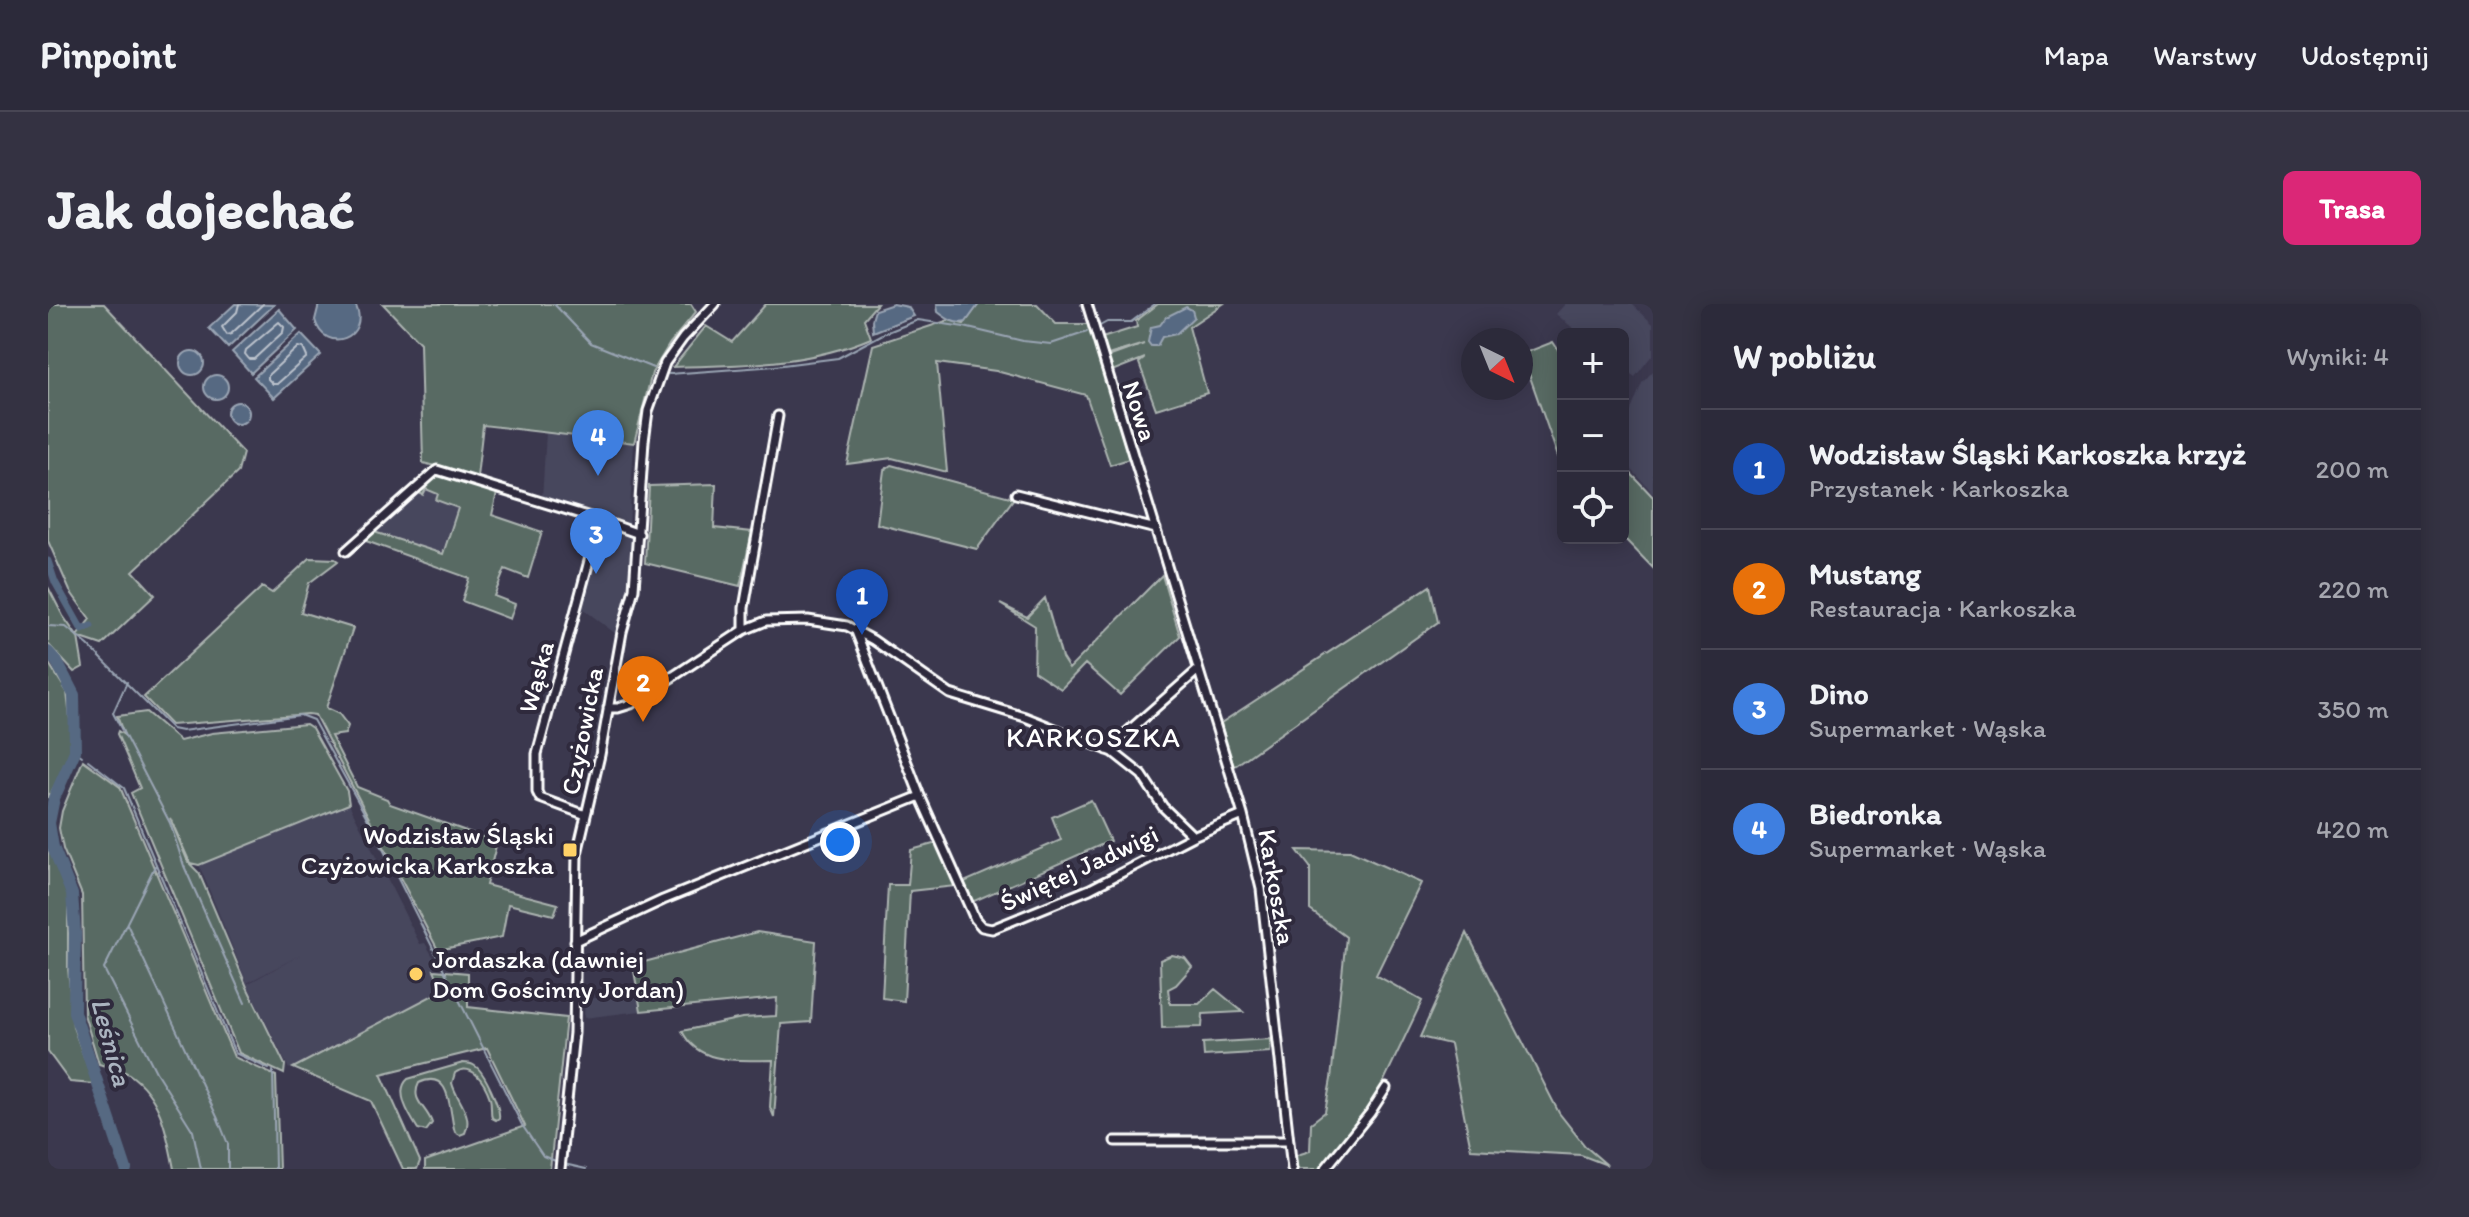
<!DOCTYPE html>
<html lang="pl">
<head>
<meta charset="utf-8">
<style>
	:root { --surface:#2c2a3a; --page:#343242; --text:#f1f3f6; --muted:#a6a7af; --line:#484654; --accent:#db2777 }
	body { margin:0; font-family:Itim,sans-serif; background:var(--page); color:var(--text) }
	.controls { position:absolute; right:24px; top:24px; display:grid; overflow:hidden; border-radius:12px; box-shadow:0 4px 20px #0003 }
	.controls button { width:72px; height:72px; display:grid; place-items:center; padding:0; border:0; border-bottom:2px solid var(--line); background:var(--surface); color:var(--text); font:40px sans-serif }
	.compass { position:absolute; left:1413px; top:24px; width:72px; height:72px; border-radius:50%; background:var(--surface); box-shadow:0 4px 20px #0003; rotate:137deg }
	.you { position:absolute; left:792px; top:538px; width:28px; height:28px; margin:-20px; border:6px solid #fff; border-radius:50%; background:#1a73e8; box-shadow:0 0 0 12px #1a73e833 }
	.badge { display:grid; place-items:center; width:52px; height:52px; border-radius:50%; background:var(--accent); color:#fff; font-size:26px; font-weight:700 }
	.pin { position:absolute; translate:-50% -66px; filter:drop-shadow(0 2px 4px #0008) }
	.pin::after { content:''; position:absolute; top:42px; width:28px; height:24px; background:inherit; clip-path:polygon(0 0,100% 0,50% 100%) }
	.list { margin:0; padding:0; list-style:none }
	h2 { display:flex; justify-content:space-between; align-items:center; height:104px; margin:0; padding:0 32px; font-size:34px }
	h2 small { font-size:26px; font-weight:400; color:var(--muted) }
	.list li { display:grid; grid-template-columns:52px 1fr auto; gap:24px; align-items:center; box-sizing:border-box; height:120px; padding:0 32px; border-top:2px solid var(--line) }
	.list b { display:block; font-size:30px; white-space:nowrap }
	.list p { margin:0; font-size:26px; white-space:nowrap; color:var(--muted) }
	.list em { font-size:26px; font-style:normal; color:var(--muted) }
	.icon { flex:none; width:44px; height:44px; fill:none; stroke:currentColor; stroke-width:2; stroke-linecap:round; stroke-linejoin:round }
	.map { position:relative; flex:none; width:1605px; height:865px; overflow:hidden; border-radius:12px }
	header { display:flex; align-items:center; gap:48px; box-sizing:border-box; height:112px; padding:0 40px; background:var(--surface); border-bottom:2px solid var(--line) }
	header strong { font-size:38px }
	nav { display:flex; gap:44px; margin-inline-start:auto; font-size:28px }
	.intro { display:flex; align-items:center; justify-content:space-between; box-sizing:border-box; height:192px; padding:0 48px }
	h1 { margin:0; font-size:56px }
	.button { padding:20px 36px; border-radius:12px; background:var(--accent); color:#fff; font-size:28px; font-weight:700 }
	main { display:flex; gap:48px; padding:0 48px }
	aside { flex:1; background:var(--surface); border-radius:12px; box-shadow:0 4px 20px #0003 }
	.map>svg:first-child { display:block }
	.built { fill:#47465d }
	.green { fill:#586a63; stroke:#acb4b1; stroke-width:2 }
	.water { fill:#576982; stroke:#9aa5b4; stroke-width:2 }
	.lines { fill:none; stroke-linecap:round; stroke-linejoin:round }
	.shore { stroke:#bcc3cd; stroke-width:2 }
	.stream { stroke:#9aa5b4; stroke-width:2 }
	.canal { stroke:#576982; stroke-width:7 }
	.river { stroke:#576982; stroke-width:12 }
	.minor-casing { stroke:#fff; stroke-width:13 }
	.minor { stroke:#2f2a3d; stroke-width:7 }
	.poi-dot { fill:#ffd166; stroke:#2f2a3d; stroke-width:3 }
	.labels { text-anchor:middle; stroke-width:8; stroke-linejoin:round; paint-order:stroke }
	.street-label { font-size:26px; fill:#fff; stroke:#2f2a3d }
	.poi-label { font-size:26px; fill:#fff; stroke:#2f2a3d; text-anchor:end }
	.neighbourhood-label { font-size:28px; letter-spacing:2px; fill:#fff; stroke:#2f2a3d }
	.water-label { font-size:28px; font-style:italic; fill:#abb4c0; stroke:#2f2a3d }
</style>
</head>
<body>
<header>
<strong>Pinpoint</strong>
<nav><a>Mapa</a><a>Warstwy</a><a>Udostępnij</a></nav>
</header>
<div class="intro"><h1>Jak dojechać</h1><a class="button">Trasa</a></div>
<main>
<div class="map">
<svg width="1605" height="865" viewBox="0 0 1605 865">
	<rect width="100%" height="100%" fill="#3b384e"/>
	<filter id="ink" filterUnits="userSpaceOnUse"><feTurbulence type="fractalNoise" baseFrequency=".0125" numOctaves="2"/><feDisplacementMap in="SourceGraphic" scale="16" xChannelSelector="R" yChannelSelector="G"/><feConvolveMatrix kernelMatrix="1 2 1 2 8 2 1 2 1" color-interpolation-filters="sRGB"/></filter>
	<g filter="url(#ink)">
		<path class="built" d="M1517,0h67l21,20v30l-18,23 -12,-9v-34h-43l-24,-20z
			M1605,67v122l-30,-33v-30l19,-47z
			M498,128l88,11 -5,83 -87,-27z
			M378,185l11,5 -1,6 21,8 -15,45 -68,-22 42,-38 7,2z
			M557,220l22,7 5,5 -3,42 -13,56 -38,-29 23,-80z
			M301,500l71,140 5,-1 12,20 -4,7 10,19 -154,80 -42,-85 55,-30 -55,29 -48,-118z
			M589,686l4,21 -57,7 1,-18z"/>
		<path class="green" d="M0,0h56l139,149 -5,19 -105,99 22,24 -53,50 -24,-8 5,30 -9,5 -26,-28v-57l15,29 14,20 13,-17 -20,-28 -22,-50z
			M335,0h308l5,8 -26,31 -18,30 -18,70 -151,-18 -6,52 -54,-14 -3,-120z
			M718,0h111l-13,15 7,19c-63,27 -130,27 -198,29l33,-41 26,16z
			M931,0h58l19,20h32l41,135 -19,6 -24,-70 -90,-24 -59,-8 10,109 -55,-14 -45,6 26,-119 76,-25 15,4z
			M1110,0h65l-34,23 18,66 -51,16 -17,-46 6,-5 -33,13 -4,-14 36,-13 -36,11 -6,-17 35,-11 -1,-6z
			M1505,38l10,15v114l-41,-117z
			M843,161l123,33 -37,51 -100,-25 7,-54z
			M1575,161l30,32v71l-30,-31z
			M389,170l60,19 -5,22 50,17 -14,46 -23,-9 -11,27 21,8 -5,15 -48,-18 7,-23 -103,-37 8,-9 69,22 15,-46 -22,-8 2,-6 -12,-5 -3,6 -6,-3z
			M668,180l-2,44 38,4 -12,54 -95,-23 4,-77z
			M262,254l25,1 3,2 -29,22 -8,29 52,16 -27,80 13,6 9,12 -3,8 -14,2 26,51 30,12 3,5 107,38 -11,43 72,19 -4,11 -46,-11 -6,33 -64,13 -123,-235 -7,-1 -137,11 -27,-28 118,-110 10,6z
			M1114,271l18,61 -60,59 -35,-31 -24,25 -27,-18 1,-45 -35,-22 27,13 18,-19 17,60 7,11z
			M1382,282l8,36 -206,146 -11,-45z
			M0,358l19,30 6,55 -5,14 -20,37z
			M98,408l34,29 32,-8 94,-9 6,4 35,63 2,13 -150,61 -9,-2 -20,-45 18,44 11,11 48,114 38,78 -1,9 -45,-21 -108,-260 9,-5 -23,-54 1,-3 6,4 -7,-19z
			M35,456l37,27 114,270 42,19 3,93h-105c-7,-36 -13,-73 -45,-95 -9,-5 -21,-7 -30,-10l-15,-50 -2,-119 -19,-46 -4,-21 3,-17z
			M1043,496l19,41 -138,61 -8,-20 97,-42 -9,-23z
			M0,539l20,48v77l5,59 21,57 -24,-2 -22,-30z
			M889,539l19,43 -46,5 -6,110 -22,-3 6,-113h20l3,-35z
			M1249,546l53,1 71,32 -45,92 46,26 -49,103 -52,65h-25l-2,-13 16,-5 1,-28 14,-11 6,-33 15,-142 -36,-27v-43z
			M709,628l59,9 -5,81 -30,2 -7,93 -4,-10 3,-47c-33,0 -74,6 -91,-29l60,-13 34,-2 1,-18 -136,13 -8,-46z
			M1419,629l92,180 26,33 22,19 -26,-10 -110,-6 -21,-105 -30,-7z
			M1124,651l13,3 7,9 -16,18 -8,4 2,15h29l16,-15 28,23 -40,2 -1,13 -40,1 -2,-68z
			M386,666l34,3v34l98,11 -16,151h-125v-8l100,-35 -38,-78 -106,26 39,87 -3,8h-14l-32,-68 -78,-33 150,-78z
			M1223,735l-1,13 -66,4 -1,-13z
			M415,759c5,0 8,0 12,3 9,5 26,42 24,52l-3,2 -4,-2c-2,-7 0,-13 -2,-20 -5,-15 -18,-37 -35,-25l-3,10c4,17 22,31 13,50l-5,2 -5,-3c-6,-16 -2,-65 -36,-49 -9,18 8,24 13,40l-6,8 -8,-2c-9,-14 -24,-38 -10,-50z"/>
		<path class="water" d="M187,0l39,1 -46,43 -19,-20z
			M271,0h36c17,33 -30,52 -40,16z
			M845,0l15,3 6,9 -41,16 -1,-12 3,-10z
			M889,0h42l-13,18c-11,3 -19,-3 -28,-10z
			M1138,3l6,3 2,7 -18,17 -14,3 -5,9h-6l-3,-4 3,-15 9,-2 6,-8z
			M231,5l18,21 -46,43 -19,-21z
			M253,30l20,21 -47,43 -20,-21z
			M132 59a12 12 0 1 1 24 0a12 12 0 1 1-24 0Z
			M156 83a12 12 0 1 1 24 0a12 12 0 1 1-24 0Z
			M179 109a11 11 0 1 1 22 0a11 11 0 1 1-22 0Z"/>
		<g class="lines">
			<path class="shore" d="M191,0l-2,8 -15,15 5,8 4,-1 32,-30
				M231,18l5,5 -1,5 -29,27h-5l-4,-5 1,-4z
				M250,43l5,1 4,9 -30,27h-4l-5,-5v-4z"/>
			<path class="stream" d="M506,0l37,39 62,25
				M1050,23l9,-5h24l24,-18
				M621,70l106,-8 63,-8 45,-24 35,-14 46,7 59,14 28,3 36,-12
				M0,322l18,1 22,18 84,84 10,2 118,-16 13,5 58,105 151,300 21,31 15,6
				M79,378l-14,31 57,110 14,43 61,137
				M27,447l7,5
				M40,456l36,28 111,265 34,16
				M107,562l-51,103 52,103 37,59 8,38
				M79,620l91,195 10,25v25
				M225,767l2,98
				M516,860l22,5"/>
			<path class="canal" d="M0,257l7,21 27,48 9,-4"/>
			<path class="river" d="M0,348l9,10 17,33 1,56 -21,47 -5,25 4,24 19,47 3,39 -1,79 52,157"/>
			<g class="minor-casing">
				<path id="minor" d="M1039,0l156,511
					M968,190l140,35
					M298,247l91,-81 163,50
					M696,326v-22l34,-192
					M560,404h10l13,-4 113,-74 22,-9 42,-1 39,6 26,14 77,54 75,23 88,35 29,23 21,32 30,29 50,-21 18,74 31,280
					M1059,446l91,-80
					M872,492l55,123 7,8 10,2 98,-40 103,-53
					M538,511l-46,-17 -3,-6v-38l63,-234 39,14
					M527,637l88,-41 257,-104 -65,-167
					M1067,837h174
					M512,865l14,-136 3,-179 23,-99 22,-123 12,-43 10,-148 4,-30 17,-48 18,-25 32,-34
					M1277,865l45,-56 16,-25"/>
			</g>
			<use href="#minor" class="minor"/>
		</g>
	</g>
	<g class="poi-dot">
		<rect x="514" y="538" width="16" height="16" rx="4"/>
		<circle cx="368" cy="670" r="8"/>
	</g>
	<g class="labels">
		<g class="street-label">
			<text transform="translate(1092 107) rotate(72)" y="9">Nowa</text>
			<text transform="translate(488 373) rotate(-75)" y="9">Wąska</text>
			<text transform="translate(534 427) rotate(-79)" y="9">Czyżowicka</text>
			<text transform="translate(1031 564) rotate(-25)" y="9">Świętej Jadwigi</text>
			<text transform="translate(1229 583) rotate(80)" y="9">Karkoszka</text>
		</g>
		<g class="poi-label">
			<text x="506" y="540">Wodzisław Śląski<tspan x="506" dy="30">Czyżowicka Karkoszka</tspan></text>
			<text x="384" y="664" text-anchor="start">Jordaszka (dawniej<tspan x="384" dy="30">Dom Gościnny Jordan)</tspan></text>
		</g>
		<g class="neighbourhood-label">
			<text x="1046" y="443">KARKOSZKA</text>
		</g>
		<g class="water-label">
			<text transform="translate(64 738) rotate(75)" y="10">Leśnica</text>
		</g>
	</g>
</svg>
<div class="controls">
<button>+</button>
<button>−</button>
<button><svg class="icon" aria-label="locate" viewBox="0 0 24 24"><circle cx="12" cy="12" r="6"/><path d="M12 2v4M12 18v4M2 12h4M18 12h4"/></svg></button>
</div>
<svg class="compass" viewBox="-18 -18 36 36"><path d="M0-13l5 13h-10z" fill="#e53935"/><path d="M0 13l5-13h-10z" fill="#a6a7af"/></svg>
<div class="you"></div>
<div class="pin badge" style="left:814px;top:331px;background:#1a4fb4">1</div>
<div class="pin badge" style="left:595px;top:418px;background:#e8710a">2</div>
<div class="pin badge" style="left:548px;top:270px;background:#3f7fe0">3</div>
<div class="pin badge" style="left:550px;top:172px;background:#3f7fe0">4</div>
</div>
<aside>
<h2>W pobliżu<small>Wyniki: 4</small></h2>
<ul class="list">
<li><span class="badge" style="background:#1a4fb4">1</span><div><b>Wodzisław Śląski Karkoszka krzyż</b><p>Przystanek · Karkoszka</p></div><em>200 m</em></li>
<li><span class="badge" style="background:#e8710a">2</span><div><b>Mustang</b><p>Restauracja · Karkoszka</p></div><em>220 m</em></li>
<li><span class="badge" style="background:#3f7fe0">3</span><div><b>Dino</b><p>Supermarket · Wąska</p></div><em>350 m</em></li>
<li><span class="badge" style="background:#3f7fe0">4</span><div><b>Biedronka</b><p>Supermarket · Wąska</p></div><em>420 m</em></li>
</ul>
</aside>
</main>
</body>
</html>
